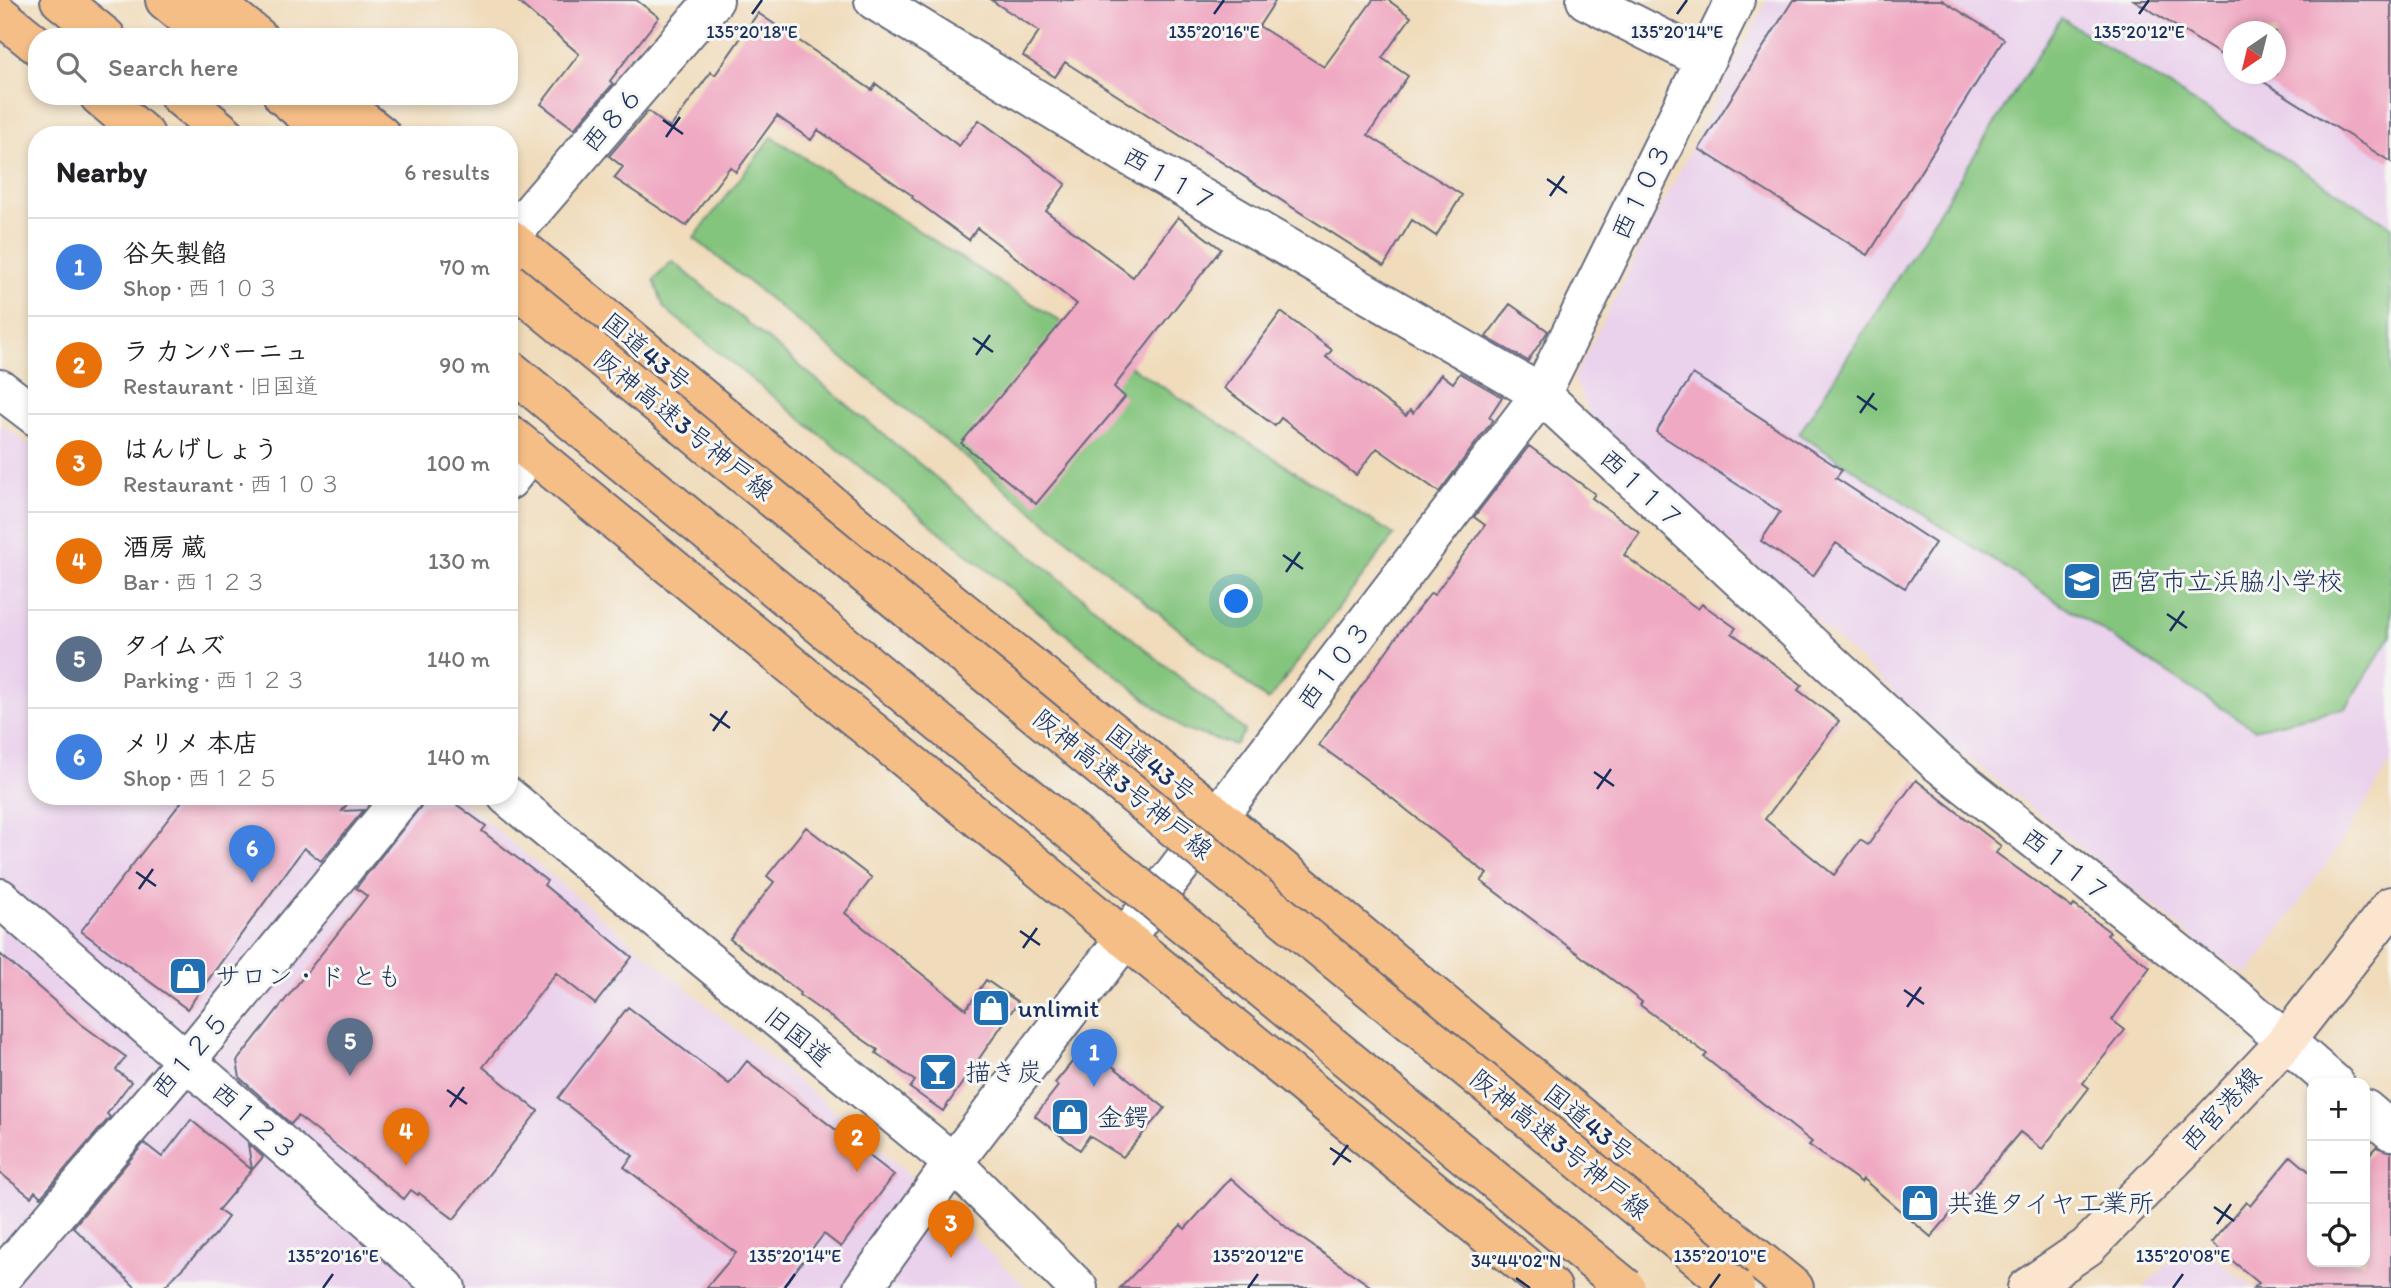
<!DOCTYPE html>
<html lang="en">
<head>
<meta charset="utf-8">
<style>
	:root { --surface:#fff; --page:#f6f6f6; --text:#202124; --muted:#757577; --line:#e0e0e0; --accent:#0f766e }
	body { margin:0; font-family:Itim,"Klee One",sans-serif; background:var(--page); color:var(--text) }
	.controls { position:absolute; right:21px; bottom:21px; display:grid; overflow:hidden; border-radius:14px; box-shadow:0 4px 10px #0003 }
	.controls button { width:63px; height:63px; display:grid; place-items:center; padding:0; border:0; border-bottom:2px solid var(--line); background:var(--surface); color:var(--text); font:35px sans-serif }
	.compass { position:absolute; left:2223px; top:21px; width:63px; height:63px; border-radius:50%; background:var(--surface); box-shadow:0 4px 10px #0003; rotate:215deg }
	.you { position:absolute; left:1237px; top:602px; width:24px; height:24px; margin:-18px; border:5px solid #fff; border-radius:50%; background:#1a73e8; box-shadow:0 0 0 10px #1a73e833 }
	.badge { display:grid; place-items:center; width:46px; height:46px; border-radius:50%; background:var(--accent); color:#fff; font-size:23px; font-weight:700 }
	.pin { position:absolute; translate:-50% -58px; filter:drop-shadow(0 2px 4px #0008) }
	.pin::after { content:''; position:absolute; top:37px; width:24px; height:21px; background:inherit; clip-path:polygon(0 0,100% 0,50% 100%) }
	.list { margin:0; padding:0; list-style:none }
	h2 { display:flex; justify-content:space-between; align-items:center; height:91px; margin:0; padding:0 28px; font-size:30px }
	h2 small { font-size:23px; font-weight:400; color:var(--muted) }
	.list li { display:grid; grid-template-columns:46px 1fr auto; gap:21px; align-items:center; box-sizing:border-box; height:98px; padding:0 28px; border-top:2px solid var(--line) }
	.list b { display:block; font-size:26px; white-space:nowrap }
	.list p { margin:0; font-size:23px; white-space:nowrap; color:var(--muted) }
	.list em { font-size:23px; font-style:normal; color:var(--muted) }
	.icon { flex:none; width:38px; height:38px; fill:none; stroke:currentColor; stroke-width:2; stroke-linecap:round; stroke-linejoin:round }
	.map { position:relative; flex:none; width:2391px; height:1288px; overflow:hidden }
	.search { position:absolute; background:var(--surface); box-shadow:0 4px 10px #0003; left:28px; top:28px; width:490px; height:77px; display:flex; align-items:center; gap:18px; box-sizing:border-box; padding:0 24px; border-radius:28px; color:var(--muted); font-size:26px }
	.panel { position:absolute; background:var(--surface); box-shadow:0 4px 10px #0003; left:28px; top:126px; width:490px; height:679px; border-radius:28px }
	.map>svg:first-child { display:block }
	.built { fill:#ead1ec; fill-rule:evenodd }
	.green { fill:#84c57d; stroke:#507a6e; stroke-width:2 }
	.building { fill:#f0a9c2 }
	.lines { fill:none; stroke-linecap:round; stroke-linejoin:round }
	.street-casing { stroke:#666b7e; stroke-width:42 }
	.secondary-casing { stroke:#666b7e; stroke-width:42 }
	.highway-casing { stroke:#666b7e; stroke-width:42 }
	.street { stroke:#fff; stroke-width:38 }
	.secondary { stroke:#fbe5cf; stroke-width:38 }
	.highway { stroke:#f6be87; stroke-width:38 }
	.highway-bridge-casing { stroke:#666b7e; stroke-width:42; stroke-linecap:butt }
	.highway-bridge { stroke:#f6be87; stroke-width:38 }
	.ticks { fill:none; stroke:#1b2f5e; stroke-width:2.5 }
	.labels { text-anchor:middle; stroke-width:6; stroke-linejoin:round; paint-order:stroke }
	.street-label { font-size:26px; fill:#1b2f5e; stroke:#f6f6f2 }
	.poi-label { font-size:26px; fill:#1b2f5e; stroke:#f6f6f2; text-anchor:start }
	.ticks-label { font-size:18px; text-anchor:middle; fill:#1b2f5e; stroke:#f6f6f2; stroke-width:6; stroke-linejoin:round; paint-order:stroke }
</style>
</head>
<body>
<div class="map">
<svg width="2391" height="1288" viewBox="0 0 2391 1288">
	<rect width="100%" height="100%" fill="#f6f6f2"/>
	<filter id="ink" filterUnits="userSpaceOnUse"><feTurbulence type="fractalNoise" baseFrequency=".0143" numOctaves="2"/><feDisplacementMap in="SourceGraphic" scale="14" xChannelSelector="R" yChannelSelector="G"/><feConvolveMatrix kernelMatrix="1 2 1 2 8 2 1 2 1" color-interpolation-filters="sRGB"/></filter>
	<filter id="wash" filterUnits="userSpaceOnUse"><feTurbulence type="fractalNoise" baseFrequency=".00686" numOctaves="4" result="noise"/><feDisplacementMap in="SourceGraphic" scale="28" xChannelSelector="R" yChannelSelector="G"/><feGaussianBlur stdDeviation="1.57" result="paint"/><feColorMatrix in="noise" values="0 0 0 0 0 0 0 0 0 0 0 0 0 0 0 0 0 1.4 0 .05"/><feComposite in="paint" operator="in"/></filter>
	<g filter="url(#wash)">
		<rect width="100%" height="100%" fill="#f0dbba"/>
		<path class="built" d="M1767,0h624v763l-52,83 -91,129 -34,-21 -257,-205 -368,-336 -15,-35zM2234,32h42v42h-42z
			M0,423l37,27v346h419l438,365 133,127h-1027z
			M2191,1241l64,47h-112z"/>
		<path class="green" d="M2061,18l330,208v410l-45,72 -92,21 -455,-295z
			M772,137l622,398 -126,166 -574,-463z
			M672,261l573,470 -10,14 -52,-16 -519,-421 -10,-28z"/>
		<g id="blocks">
			<path class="building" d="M516,0h120l23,17 -49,64 3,3 -39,45 -33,-25 38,-50z
				M991,0h285l-17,26 65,41 49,-67h15l23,17 -29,41 26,18 -40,59 94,60 -26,41 -24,-16 -28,46 -319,-204 -10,15 -32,-21 16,-25z
				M1793,0h149l62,39 -136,216 -169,-106z
				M2134,0h257v162l-140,-88h25v-42h-42v31z
				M758,13l114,77 4,-6 83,62 20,-26 87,64 -20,27 87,66 45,-60 43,32 -107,138 11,10 -89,107 -75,-61 116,-139 -100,-76 -8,12 -57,-42 1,-2 -95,-66 -7,10 -34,-24 -41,56 -6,-5 -44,59 -72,-48 9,-11 -14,-11 39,-45 22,17 41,-56 4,3z
				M1510,304l38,27 -20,30 -42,-24z
				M1281,312l51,38 -6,7 80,59 4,-6 3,3 28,-39 12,9 7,-10 42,24 -13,20 4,3 -54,72 -62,-44 -21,27 -75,-57 -6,8 -51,-38z
				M1693,374l149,96 -6,8 99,65 -30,45 -69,-45 -23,33 -52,-35 19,-29 -124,-80z
				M1529,446l66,48 -3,4 48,35 -16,22 74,54 4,-5 34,24 -4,5 70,52 -4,5 41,31 -74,98 69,56 26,-35 8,5 48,-65 85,66 -5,7 76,55 2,-3 36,27 -3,3 43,32 -38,53 13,10 -42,53 6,5 -47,61 -22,-17 -89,105 -68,-58 -2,3 -52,-37 3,-3 -108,-85 3,-3 -67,-49 2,-3 -161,-121 6,-7 -94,-75 -74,-54 84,-117 28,-35 3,2 51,-70 -11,-8z
				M186,796h167l-11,15 22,-1 -43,51 -17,-13 -117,161 -106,-78z
				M453,802l33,24 -4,5 65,50 -3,4 88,72 -37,47 -39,-31 -73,94 55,44 -84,108 -35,-26 -1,2 -7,-5 -7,9 -106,-83 -7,8 -51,-46 -3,-17 130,-165 -11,-8 66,-83z
				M806,827l66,51 -27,35 121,96 20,-29 32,22 -75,109 -33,-23 5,-7 -39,-28 2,-3 -79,-55 1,-2 -70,-54 44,-57 -7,-6z
				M0,954l81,70 45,33 -10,13 15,12 -24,32 3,3 -69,80 -6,-6 -4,6 -31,-24z
				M628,1007l101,77 18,-23 147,114 -53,72 -17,-13 -42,54h-76l30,-35 -112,-86 9,-11 -75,-58z
				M1086,1045l79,63 -42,49 -34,-21 -9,14 -45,-34 23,-30 -3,-3z
				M191,1120l61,50 -34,40 10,7 -13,18 -52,53h-27l-63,-61 71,-84 18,14z
				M248,1144l15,13 -11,13z
				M2376,1147l15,5v136h-137l5,-5 -48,-40 35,-41 4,4 41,-50 21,18v88h53v-103z
				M1231,1178l56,50 86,60h-253l61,-63 4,4z"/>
		</g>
	</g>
	<g filter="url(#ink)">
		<use href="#blocks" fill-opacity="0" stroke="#666b7e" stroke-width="2"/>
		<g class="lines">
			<g class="street-casing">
				<path id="street" d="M874,0l252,154 415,240 396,368 307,243 90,78
					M1586,0l119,60
					M509,238l205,-238
					M0,389l37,28
					M509,480l22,-29
					M507,796l446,367 125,125
					M0,898l446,390
					M2365,1109l26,22
					M0,1279l186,-218 217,-265
					M863,1288l90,-125 588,-769 194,-394"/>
			</g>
			<g class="secondary-casing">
				<path id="secondary" d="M2027,1288l60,-41 113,-114 85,-91 106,-136"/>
			</g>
			<g class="highway-casing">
				<path id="highway" d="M60,0l46,37
					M165,0l45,37
					M212,0l46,37
					M0,15l37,30
					M99,96l46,39
					M179,96l47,39
					M283,96l47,39
					M332,96l49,39
					M509,238l361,299 348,279 282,235 294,237
					M509,434l1043,854"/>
			</g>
			<use href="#street" class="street"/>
			<use href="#secondary" class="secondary"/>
			<use href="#highway" class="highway"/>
			<g class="highway-bridge-casing">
				<path id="highway-bridge" d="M509,282l1226,1006
					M509,369l1117,919"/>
			</g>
			<use href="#highway-bridge" class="highway-bridge"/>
		</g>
	</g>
	<path class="ticks" d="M752,14l10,-14M1214,14l10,-14M1677,14l10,-14M2139,14l10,-14M663,120l20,14M666,137l14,-20M1547,179l20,14M1550,196l14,-20M973,338l20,14M976,355l14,-20M1857,396l20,14M1860,413l14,-20M1283,555l20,14M1286,572l14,-20M2167,614l20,14M2170,631l14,-20M710,714l20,14M713,731l14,-20M1594,772l20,14M1597,789l14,-20M136,872l20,14M139,889l14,-20M1020,931l20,14M1023,948l14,-20M1904,990l20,14M1907,1007l14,-20M447,1090l20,14M450,1107l14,-20M1330,1148l21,14M1333,1165l15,-20M2214,1207l20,14M2217,1224l14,-20M1516,1278l14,10M323,1288l10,-14M785,1288l10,-14M1248,1288l10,-14M1710,1288l10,-14M2173,1288l10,-14"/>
	<defs>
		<g id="school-square" transform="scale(2.0125)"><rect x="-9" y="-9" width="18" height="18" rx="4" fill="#1f6fb2" stroke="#f6f6f2"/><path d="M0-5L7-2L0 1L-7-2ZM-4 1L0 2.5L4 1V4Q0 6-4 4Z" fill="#fff"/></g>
		<g id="shop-square" transform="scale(2.0125)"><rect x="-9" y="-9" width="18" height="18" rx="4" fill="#1f6fb2" stroke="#f6f6f2"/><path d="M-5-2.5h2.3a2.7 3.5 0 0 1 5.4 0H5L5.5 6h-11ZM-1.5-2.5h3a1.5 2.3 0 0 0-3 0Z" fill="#fff"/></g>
		<g id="bar-square" transform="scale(2.0125)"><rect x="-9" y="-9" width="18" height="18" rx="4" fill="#1f6fb2" stroke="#f6f6f2"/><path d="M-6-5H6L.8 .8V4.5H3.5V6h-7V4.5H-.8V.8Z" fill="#fff"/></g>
	</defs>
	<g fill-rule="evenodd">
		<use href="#school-square" x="2082" y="581"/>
		<use href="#shop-square" x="188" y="976"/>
		<use href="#shop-square" x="991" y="1008"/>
		<use href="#bar-square" x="938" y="1072"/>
		<use href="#shop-square" x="1070" y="1117"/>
		<use href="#shop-square" x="1920" y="1203"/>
	</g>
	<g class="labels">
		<g class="street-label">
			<text transform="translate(612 119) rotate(-49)" y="9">西８６</text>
			<text transform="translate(1170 179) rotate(30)" y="9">西１１７</text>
			<text transform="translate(1641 191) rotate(-64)" y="9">西１０３</text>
			<text transform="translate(647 352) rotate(40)" y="9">国道43号</text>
			<text transform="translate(684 425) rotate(39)" y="9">阪神高速3号神戸線</text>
			<text transform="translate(1642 489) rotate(43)" y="9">西１１７</text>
			<text transform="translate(1334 665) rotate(-53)" y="9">西１０３</text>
			<text transform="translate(1151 763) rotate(39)" y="9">国道43号</text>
			<text transform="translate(1123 784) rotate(39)" y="9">阪神高速3号神戸線</text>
			<text transform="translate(2066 865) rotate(38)" y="9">西１１７</text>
			<text transform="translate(798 1036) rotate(39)" y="9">旧国道</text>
			<text transform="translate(190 1055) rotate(-50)" y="9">西１２５</text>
			<text transform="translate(2221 1109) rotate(-47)" y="9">西宮港線</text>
			<text transform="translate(255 1121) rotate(41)" y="9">西１２３</text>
			<text transform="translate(1589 1123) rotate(39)" y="9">国道43号</text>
			<text transform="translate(1560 1144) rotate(39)" y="9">阪神高速3号神戸線</text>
		</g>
		<g class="poi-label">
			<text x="2109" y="590">西宮市立浜脇小学校</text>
			<text x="215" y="985">サロン・ド とも</text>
			<text x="1018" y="1017">unlimit</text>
			<text x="965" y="1081">描き炭</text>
			<text x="1097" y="1126">金鍔</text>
			<text x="1947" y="1212">共進タイヤ工業所</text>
		</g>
	</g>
	<g class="ticks-label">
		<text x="752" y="38">135°20'18"E</text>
		<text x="1214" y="38">135°20'16"E</text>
		<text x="1677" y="38">135°20'14"E</text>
		<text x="2139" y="38">135°20'12"E</text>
		<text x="333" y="1262">135°20'16"E</text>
		<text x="795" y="1262">135°20'14"E</text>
		<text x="1258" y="1262">135°20'12"E</text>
		<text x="1720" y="1262">135°20'10"E</text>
		<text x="2183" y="1262">135°20'08"E</text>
		<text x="1516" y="1267">34°44'02"N</text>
	</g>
</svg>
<div class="controls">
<button>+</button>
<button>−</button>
<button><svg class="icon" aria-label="locate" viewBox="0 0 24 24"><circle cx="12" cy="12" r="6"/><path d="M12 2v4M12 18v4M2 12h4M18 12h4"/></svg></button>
</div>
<svg class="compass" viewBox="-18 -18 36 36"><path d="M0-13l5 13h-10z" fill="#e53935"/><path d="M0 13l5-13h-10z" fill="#757577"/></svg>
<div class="you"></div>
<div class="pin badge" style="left:1094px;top:1087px;background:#3f7fe0">1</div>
<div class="pin badge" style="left:857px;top:1172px;background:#e8710a">2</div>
<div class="pin badge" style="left:951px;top:1258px;background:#e8710a">3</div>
<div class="pin badge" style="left:406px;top:1166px;background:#e8710a">4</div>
<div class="pin badge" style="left:350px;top:1076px;background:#5c6f8a">5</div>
<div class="pin badge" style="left:252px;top:883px;background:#3f7fe0">6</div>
<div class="search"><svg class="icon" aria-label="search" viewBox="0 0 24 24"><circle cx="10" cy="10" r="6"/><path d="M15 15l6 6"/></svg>Search here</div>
<section class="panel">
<h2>Nearby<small>6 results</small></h2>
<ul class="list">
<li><span class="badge" style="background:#3f7fe0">1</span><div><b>谷矢製餡</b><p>Shop · 西１０３</p></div><em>70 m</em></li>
<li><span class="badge" style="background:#e8710a">2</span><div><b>ラ カンパーニュ</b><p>Restaurant · 旧国道</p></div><em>90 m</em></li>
<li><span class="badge" style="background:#e8710a">3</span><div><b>はんげしょう</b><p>Restaurant · 西１０３</p></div><em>100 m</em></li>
<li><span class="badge" style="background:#e8710a">4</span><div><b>酒房 蔵</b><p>Bar · 西１２３</p></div><em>130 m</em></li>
<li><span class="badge" style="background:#5c6f8a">5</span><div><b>タイムズ</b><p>Parking · 西１２３</p></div><em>140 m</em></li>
<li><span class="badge" style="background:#3f7fe0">6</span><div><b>メリメ 本店</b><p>Shop · 西１２５</p></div><em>140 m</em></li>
</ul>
</section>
</div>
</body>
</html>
